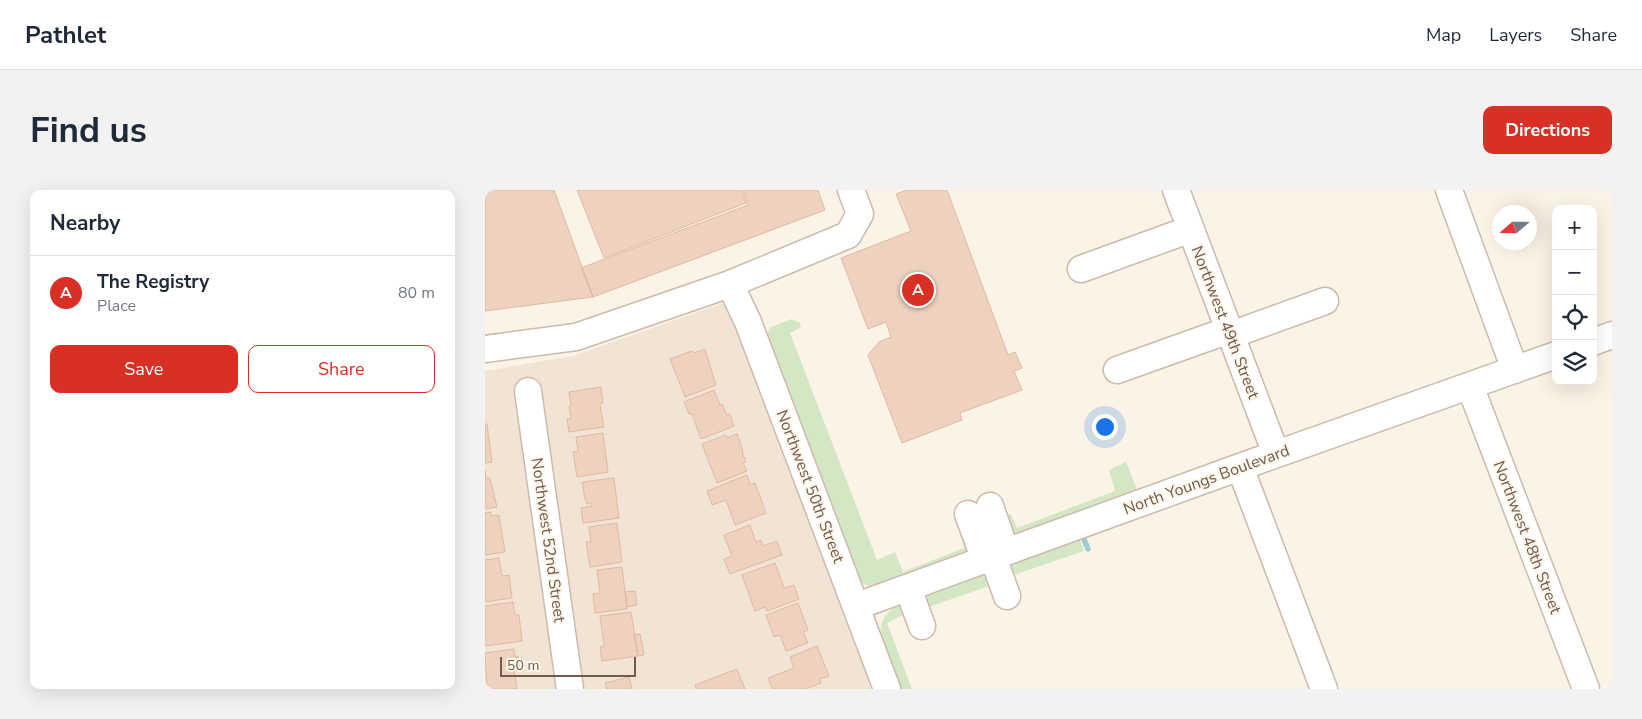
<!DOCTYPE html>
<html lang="en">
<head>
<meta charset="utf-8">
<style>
	:root { --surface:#fff; --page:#f2f2f3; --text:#1f2937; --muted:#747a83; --line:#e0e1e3; --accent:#d93025 }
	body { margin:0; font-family:"Nunito Sans",sans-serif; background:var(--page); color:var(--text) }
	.controls { position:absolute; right:15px; top:15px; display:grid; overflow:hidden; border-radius:10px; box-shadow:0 5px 20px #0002 }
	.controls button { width:45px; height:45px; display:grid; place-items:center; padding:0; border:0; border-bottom:1px solid var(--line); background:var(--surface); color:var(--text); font:25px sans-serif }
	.compass { position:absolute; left:1007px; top:15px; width:45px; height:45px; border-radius:50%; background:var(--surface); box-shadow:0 5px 20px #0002; rotate:250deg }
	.scale { position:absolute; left:15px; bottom:12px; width:136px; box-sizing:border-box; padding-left:5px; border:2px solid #725a4c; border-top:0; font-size:14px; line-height:18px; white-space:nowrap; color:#725a4c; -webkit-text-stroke:4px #fef7eb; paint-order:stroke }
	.you { position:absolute; left:619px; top:236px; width:18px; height:18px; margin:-12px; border:4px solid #fff; border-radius:50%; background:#1a73e8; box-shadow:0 0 0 8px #1a73e833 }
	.badge { display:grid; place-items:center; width:32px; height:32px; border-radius:50%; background:var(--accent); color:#fff; font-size:16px; font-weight:700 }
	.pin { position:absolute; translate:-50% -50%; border:2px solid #fff; box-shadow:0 1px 5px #0006 }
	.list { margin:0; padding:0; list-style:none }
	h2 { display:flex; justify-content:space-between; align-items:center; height:65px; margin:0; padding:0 20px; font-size:21px }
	h2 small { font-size:16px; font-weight:400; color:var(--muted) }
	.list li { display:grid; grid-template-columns:32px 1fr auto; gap:15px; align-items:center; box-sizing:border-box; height:75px; padding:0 20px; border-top:1px solid var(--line) }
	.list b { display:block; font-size:19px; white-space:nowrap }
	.list p { margin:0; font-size:16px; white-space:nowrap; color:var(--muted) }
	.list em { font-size:16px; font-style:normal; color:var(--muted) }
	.actions { display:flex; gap:10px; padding:15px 20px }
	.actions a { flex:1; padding:11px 0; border:1px solid var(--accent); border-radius:10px; text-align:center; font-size:18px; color:var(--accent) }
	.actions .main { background:var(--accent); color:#fff }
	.icon { flex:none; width:28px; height:28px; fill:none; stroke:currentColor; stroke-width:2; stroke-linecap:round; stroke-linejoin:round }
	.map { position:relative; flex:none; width:1127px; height:499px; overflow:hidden; border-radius:10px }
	header { display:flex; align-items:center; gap:30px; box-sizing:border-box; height:70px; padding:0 25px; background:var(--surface); border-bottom:1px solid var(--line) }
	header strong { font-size:24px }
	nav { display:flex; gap:28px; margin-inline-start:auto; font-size:18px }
	.intro { display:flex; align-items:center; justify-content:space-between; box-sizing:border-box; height:120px; padding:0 30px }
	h1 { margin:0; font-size:35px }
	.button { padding:12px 22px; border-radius:10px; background:var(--accent); color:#fff; font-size:18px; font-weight:700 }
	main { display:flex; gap:30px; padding:0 30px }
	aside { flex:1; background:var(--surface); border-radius:10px; box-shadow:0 5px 20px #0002 }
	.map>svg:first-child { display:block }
	.residential { fill:#f2e4d4 }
	.green { fill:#d3e7c5 }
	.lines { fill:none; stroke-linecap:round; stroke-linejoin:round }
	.stream { stroke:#a2ccd4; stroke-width:5.5 }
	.building { fill:#eed2bf; stroke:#e0b9a0 }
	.minor-casing { stroke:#ccbaac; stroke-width:29 }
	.minor { stroke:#fff; stroke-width:26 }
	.labels { text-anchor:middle; stroke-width:4; stroke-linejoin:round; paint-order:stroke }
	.street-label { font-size:16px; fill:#725a4c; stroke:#fef7eb }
</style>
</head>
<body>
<header>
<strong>Pathlet</strong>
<nav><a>Map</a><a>Layers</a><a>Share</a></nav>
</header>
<div class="intro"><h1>Find us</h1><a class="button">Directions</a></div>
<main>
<aside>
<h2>Nearby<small></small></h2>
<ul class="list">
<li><span class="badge">A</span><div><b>The Registry</b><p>Place</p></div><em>80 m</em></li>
</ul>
<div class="actions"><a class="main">Save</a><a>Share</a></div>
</aside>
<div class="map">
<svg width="1127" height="499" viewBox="0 0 1127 499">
	<rect width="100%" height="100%" fill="#fbf3e5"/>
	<path class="residential" d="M244,111l143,388h-387v-318l88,-15z"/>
	<path class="green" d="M307,129l8,4 1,4 -11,6 87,227 18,-8 8,20 61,-24 -4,-14 2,-3 10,21 -97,36 -16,-6 -94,-246 6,-9z
		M641,272l13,33 -126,41 -5,-22 3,1 6,13 98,-37 -6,-21z
		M595,350l4,11 -71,24 -3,-9 2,-2z
		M499,384l2,1 3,11 -60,21 -5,-10z
		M413,416l3,1 2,8 -16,8 25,66h-14c-9,-25 -34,-68 0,-83z"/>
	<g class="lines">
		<path class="stream" d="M598,347l5,12"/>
	</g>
	<path class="building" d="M0,0h69l39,107 -108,14z
		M92,0h164l5,13 -142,55z
		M258,0h75l7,20 -232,87 -12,-29 167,-63z
		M422,0h40l61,165 7,-3 7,16 -8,3 8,19 -62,23 2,7 -60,23 -34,-88 11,-13 12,-5 -5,-15 -18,7 -27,-71 70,-27 -15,-37z
		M220,159l11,36 -31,12 -15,-38 22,-8 2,2z
		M116,197l2,16 -3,1 4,23 -35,5 -2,-13h4l-2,-13 2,-1 -2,-13z
		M229,200l6,15 2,-1 5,11 3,-1 4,12 -33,13 -9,-25h-3l-5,-12z
		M0,234h2l5,38 -7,1z
		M118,243l5,39 -31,5 -4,-25 5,-1 -2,-14z
		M252,244l6,17 -1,1 4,10 -3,1 4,8 -30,12 -15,-39 24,-9 1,3z
		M0,280l1,8h4l7,29 -12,2z
		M262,285l3,10 5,-2 11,30 -31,12 -9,-25 -14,5 -5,-14z
		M129,288l5,40 -36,5 -2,-15 11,-2 -1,-3 -4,1 -2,-5 -3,-17z
		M6,322v4l8,-1 6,37 -20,3v-42z
		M132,333l5,39 -32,5 -4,-25h5l-2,-15z
		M265,335l6,17 5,-2 2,6 14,-5 5,14 -52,19 -6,-15 8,-3 -8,-21z
		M14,368l3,18 7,-1 3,23 -27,4v-42z
		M290,373l9,25 10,-3 5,14 -32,12 -2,-4 -10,4 -13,-36z
		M137,377l5,42 -32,4 -2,-19 7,-1 -3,-23z
		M150,401l2,14 -10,2 -2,-15z
		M28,412l2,13h4l3,26 -37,5v-40z
		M313,413l10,27 -5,2 5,11 -22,8 -6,-16 -6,2 -8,-22z
		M146,422l7,44 -36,5 -2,-14 4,-1 -4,-30z
		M155,444l4,21 -6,1 -4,-21z
		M332,456l12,30 -9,3 1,4 -15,6h-34l-4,-11 26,-10 -4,-11z
		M29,459l1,8 3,-1 2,13 -6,1 3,19h-30l-2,-36z
		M252,479l8,20h-49l-1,-4z
		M144,487l3,12h-25l-2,-6z"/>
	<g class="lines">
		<g class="minor-casing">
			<path id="minor" d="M691,0l100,264
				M964,0l66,180
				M596,79l110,-40
				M245,94l18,38 139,367
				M746,145l94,-34
				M1108,152l19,-7
				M0,159l91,-12 154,-53 118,-49 12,-21 -9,-24
				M632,180l112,-40
				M985,196l116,303
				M43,201l42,298
				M755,277l84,222
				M505,316l16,46
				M483,324l17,46
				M508,367l14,39
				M423,398l14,38
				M372,416l383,-139 316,-112"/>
		</g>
		<use href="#minor" class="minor"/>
	</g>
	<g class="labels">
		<g class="street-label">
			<text transform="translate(741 132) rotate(69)" y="6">Northwest 49th Street</text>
			<text transform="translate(721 289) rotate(-20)" y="6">North Youngs Boulevard</text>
			<text transform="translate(326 296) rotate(69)" y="6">Northwest 50th Street</text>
			<text transform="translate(1043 347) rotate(69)" y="6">Northwest 48th Street</text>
			<text transform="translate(64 350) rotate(82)" y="6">Northwest 52nd Street</text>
		</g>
	</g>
</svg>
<div class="controls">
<button>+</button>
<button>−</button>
<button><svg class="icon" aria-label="locate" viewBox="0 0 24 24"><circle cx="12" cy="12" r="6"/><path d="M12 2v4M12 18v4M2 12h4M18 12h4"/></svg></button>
<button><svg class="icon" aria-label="layers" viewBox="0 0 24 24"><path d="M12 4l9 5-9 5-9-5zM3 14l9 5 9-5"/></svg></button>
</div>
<svg class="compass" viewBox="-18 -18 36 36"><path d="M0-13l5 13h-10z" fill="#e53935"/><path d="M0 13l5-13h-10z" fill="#747a83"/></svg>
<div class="scale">50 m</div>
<div class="you"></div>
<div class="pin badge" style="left:433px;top:100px">A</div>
</div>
</main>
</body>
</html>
